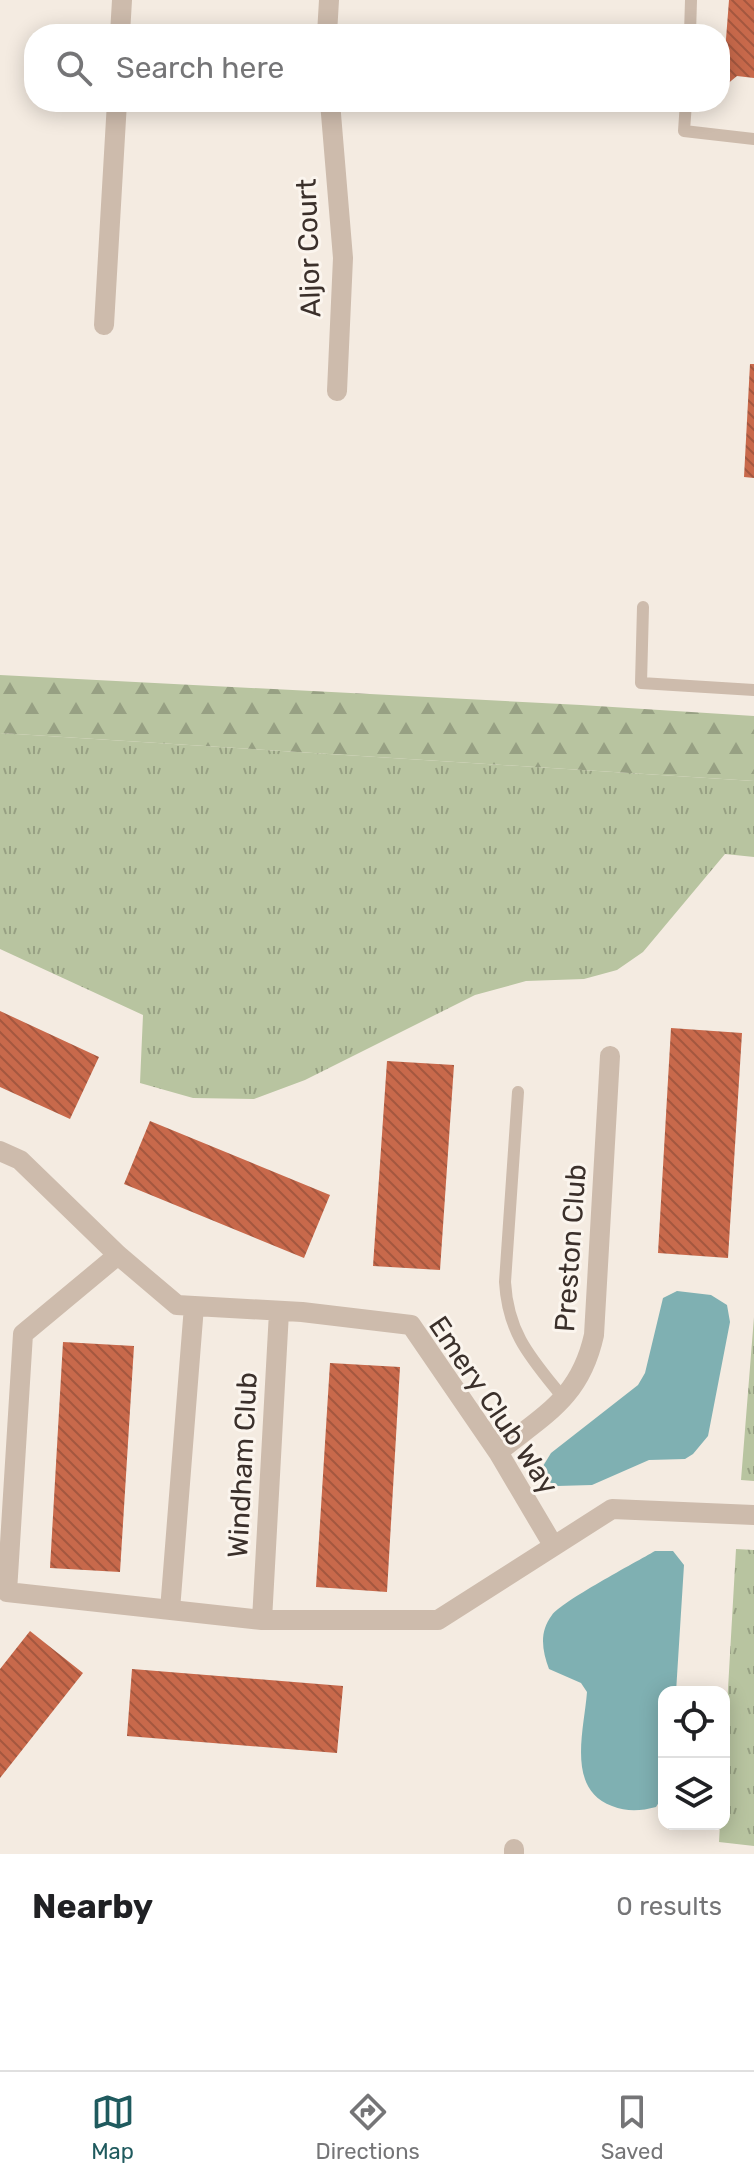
<!DOCTYPE html>
<html lang="en">
<head>
<meta charset="utf-8">
<style>
	:root { --surface:#fff; --page:#f2f2f2; --text:#202124; --muted:#757577; --line:#e0e0e0; --accent:#1f5a5e }
	body { margin:0; font-family:Rubik,sans-serif; background:var(--page); color:var(--text) }
	.controls { position:absolute; right:24px; bottom:24px; display:grid; overflow:hidden; border-radius:16px; box-shadow:0 4px 20px #0003 }
	.controls button { width:72px; height:72px; display:grid; place-items:center; padding:0; border:0; border-bottom:2px solid var(--line); background:var(--surface); color:var(--text); font:40px sans-serif }
	.list { margin:0; padding:0; list-style:none }
	h2 { display:flex; justify-content:space-between; align-items:center; height:104px; margin:0; padding:0 32px; font-size:34px }
	h2 small { font-size:26px; font-weight:400; color:var(--muted) }
	.icon { flex:none; width:44px; height:44px; fill:none; stroke:currentColor; stroke-width:2; stroke-linecap:round; stroke-linejoin:round }
	.map { position:relative; flex:none; width:754px; height:1854px; overflow:hidden }
	.search { position:absolute; background:var(--surface); box-shadow:0 4px 20px #0003; left:24px; right:24px; top:24px; height:88px; display:flex; align-items:center; gap:20px; box-sizing:border-box; padding:0 28px; border-radius:32px; color:var(--muted); font-size:30px }
	.sheet { height:216px; background:var(--surface) }
	nav { display:flex; justify-content:space-around; align-items:center; box-sizing:border-box; height:112px; border-top:2px solid var(--line); background:var(--surface); font-size:22px; color:var(--muted) }
	nav a { display:grid; justify-items:center; gap:4px }
	nav .on { color:var(--accent) }
	.map>svg:first-child { display:block }
	.grass { fill:url(#grass-tufts) }
	.forest { fill:url(#forest-firs) }
	.water { fill:#7fb0b2 }
	.building { fill:url(#building-back-hatch) }
	.lines { fill:none; stroke-linecap:round; stroke-linejoin:round }
	.lane { stroke:#cdbbac; stroke-width:12 }
	.street { stroke:#cdbbac; stroke-width:20 }
	.labels { text-anchor:middle; stroke-width:6; stroke-linejoin:round; paint-order:stroke }
	.street-label { font-size:28px; fill:#3b302b; stroke:#fbf5ee }
</style>
</head>
<body>
<div class="map">
<svg width="754" height="1854" viewBox="0 0 754 1854">
	<defs>
		<pattern id="grass-tufts" width="24" height="20" patternUnits="userSpaceOnUse" patternTransform="scale(2)"><rect width="24" height="20" fill="#b8c4a0"/><path d="M3 7l-1-3M5 7V3M7 7l1-3M15 17l-1-3M17 17v-4M19 17l1-3" fill="none" stroke="#97a083"/></pattern>
		<pattern id="forest-firs" width="22" height="20" patternUnits="userSpaceOnUse" patternTransform="scale(2)"><rect width="22" height="20" fill="#b8c4a0"/><path d="M5 1l3.5 6h-7zM16 11l3.5 6h-7z" fill="#97a083"/></pattern>
		<pattern id="building-back-hatch" width="6" height="6" patternUnits="userSpaceOnUse" patternTransform="scale(2)"><rect width="6" height="6" fill="#c8694b"/><path d="M-1 5l2 2M0 0l6 6M5-1l2 2" fill="none" stroke="#a4573f"/></pattern>
	</defs>
	<rect width="100%" height="100%" fill="#f4ebe1"/>
	<path class="grass" d="M0,733l754,48v76l-29,-3 -82,98 -26,18 -33,9 -58,2 -51,14 -170,85 -51,19 -61,-1 -53,-15 3,-68 -143,-66z
		M754,1317v164l-13,-1z
		M736,1549l18,1v296l-35,-4 1,-18h4v-65z"/>
	<path class="forest" d="M0,675l581,30 173,11v65l-754,-48z"/>
	<path class="water" d="M677,1291l34,4 16,10 3,17 -22,114 -15,18 -8,5 -36,1 -57,25 -35,1 -15,-8 -2,-7 11,-18 87,-68 7,-12 18,-75z
		M655,1551h18l11,14 -8,127h-12v102l-8,13c-15,4 -29,5 -44,-1 -46,-17 -28,-75 -25,-114l-6,-9 -32,-14c-7,-19 -10,-37 3,-54 9,-13 84,-53 103,-64z"/>
	<path class="building" d="M729,0h25v78l-17,-2 -17,14v-32l5,-6z
		M750,364h4v114l-10,-1z
		M0,1011l99,46 -29,62 -70,-32z
		M671,1028l71,5 -14,225 -70,-5z
		M387,1061l67,4 -14,205 -67,-4z
		M150,1121l180,74 -26,63 -180,-74z
		M63,1342l71,4 -14,226 -70,-4z
		M330,1363l70,4 -13,225 -71,-5z
		M30,1631l53,42 -83,105v-109z
		M132,1669l211,17 -6,67 -210,-17z"/>
	<g class="lines">
		<path class="lane" d="M690,34l1,-34
			M686,102l-2,29 70,8
			M643,607l-2,76 113,7
			M518,1092l-13,190c3,53 27,77 59,117"/>
		<path class="street" d="M120,34l2,-34
			M327,34l2,-34
			M330,102l13,156 -6,133
			M104,325l13,-223
			M0,1151l20,9 98,95 59,50 125,7 109,13 87,127 55,93
			M498,1452c47,-38 82,-54 96,-117l16,-279
			M7,1592l255,28h176l174,-111 142,6
			M7,1592l16,-258 95,-79
			M170,1610l24,-304
			M262,1620l17,-308
			M514,1854v-5"/>
	</g>
	<g class="labels">
		<g class="street-label">
			<text transform="translate(308 248) rotate(-92)" y="10">Aljor Court</text>
			<text transform="translate(570 1248) rotate(-86)" y="10">Preston Club</text>
			<text transform="translate(494 1405) rotate(56)" y="10">Emery Club Way</text>
			<text transform="translate(242 1465) rotate(-87)" y="10">Windham Club</text>
		</g>
	</g>
</svg>
<div class="controls">
<button><svg class="icon" aria-label="locate" viewBox="0 0 24 24"><circle cx="12" cy="12" r="6"/><path d="M12 2v4M12 18v4M2 12h4M18 12h4"/></svg></button>
<button><svg class="icon" aria-label="layers" viewBox="0 0 24 24"><path d="M12 4l9 5-9 5-9-5zM3 14l9 5 9-5"/></svg></button>
</div>
<div class="search"><svg class="icon" aria-label="search" viewBox="0 0 24 24"><circle cx="10" cy="10" r="6"/><path d="M15 15l6 6"/></svg>Search here</div>
</div>
<section class="sheet">
<h2>Nearby<small>0 results</small></h2>
<ul class="list">
</ul>
</section>
<nav>
<a class="on"><svg class="icon" aria-label="map" viewBox="0 0 24 24"><path d="M3 6l6-2 6 2 6-2v14l-6 2-6-2-6 2zM9 4v14M15 6v14"/></svg>Map</a>
<a><svg class="icon" aria-label="directions" viewBox="0 0 24 24"><path d="M12 3l9 9-9 9-9-9zM9 14v-3h6M13 9l2 2-2 2"/></svg>Directions</a>
<a><svg class="icon" aria-label="saved" viewBox="0 0 24 24"><path d="M7 4h10v16l-5-4-5 4z"/></svg>Saved</a>
</nav>
</body>
</html>
